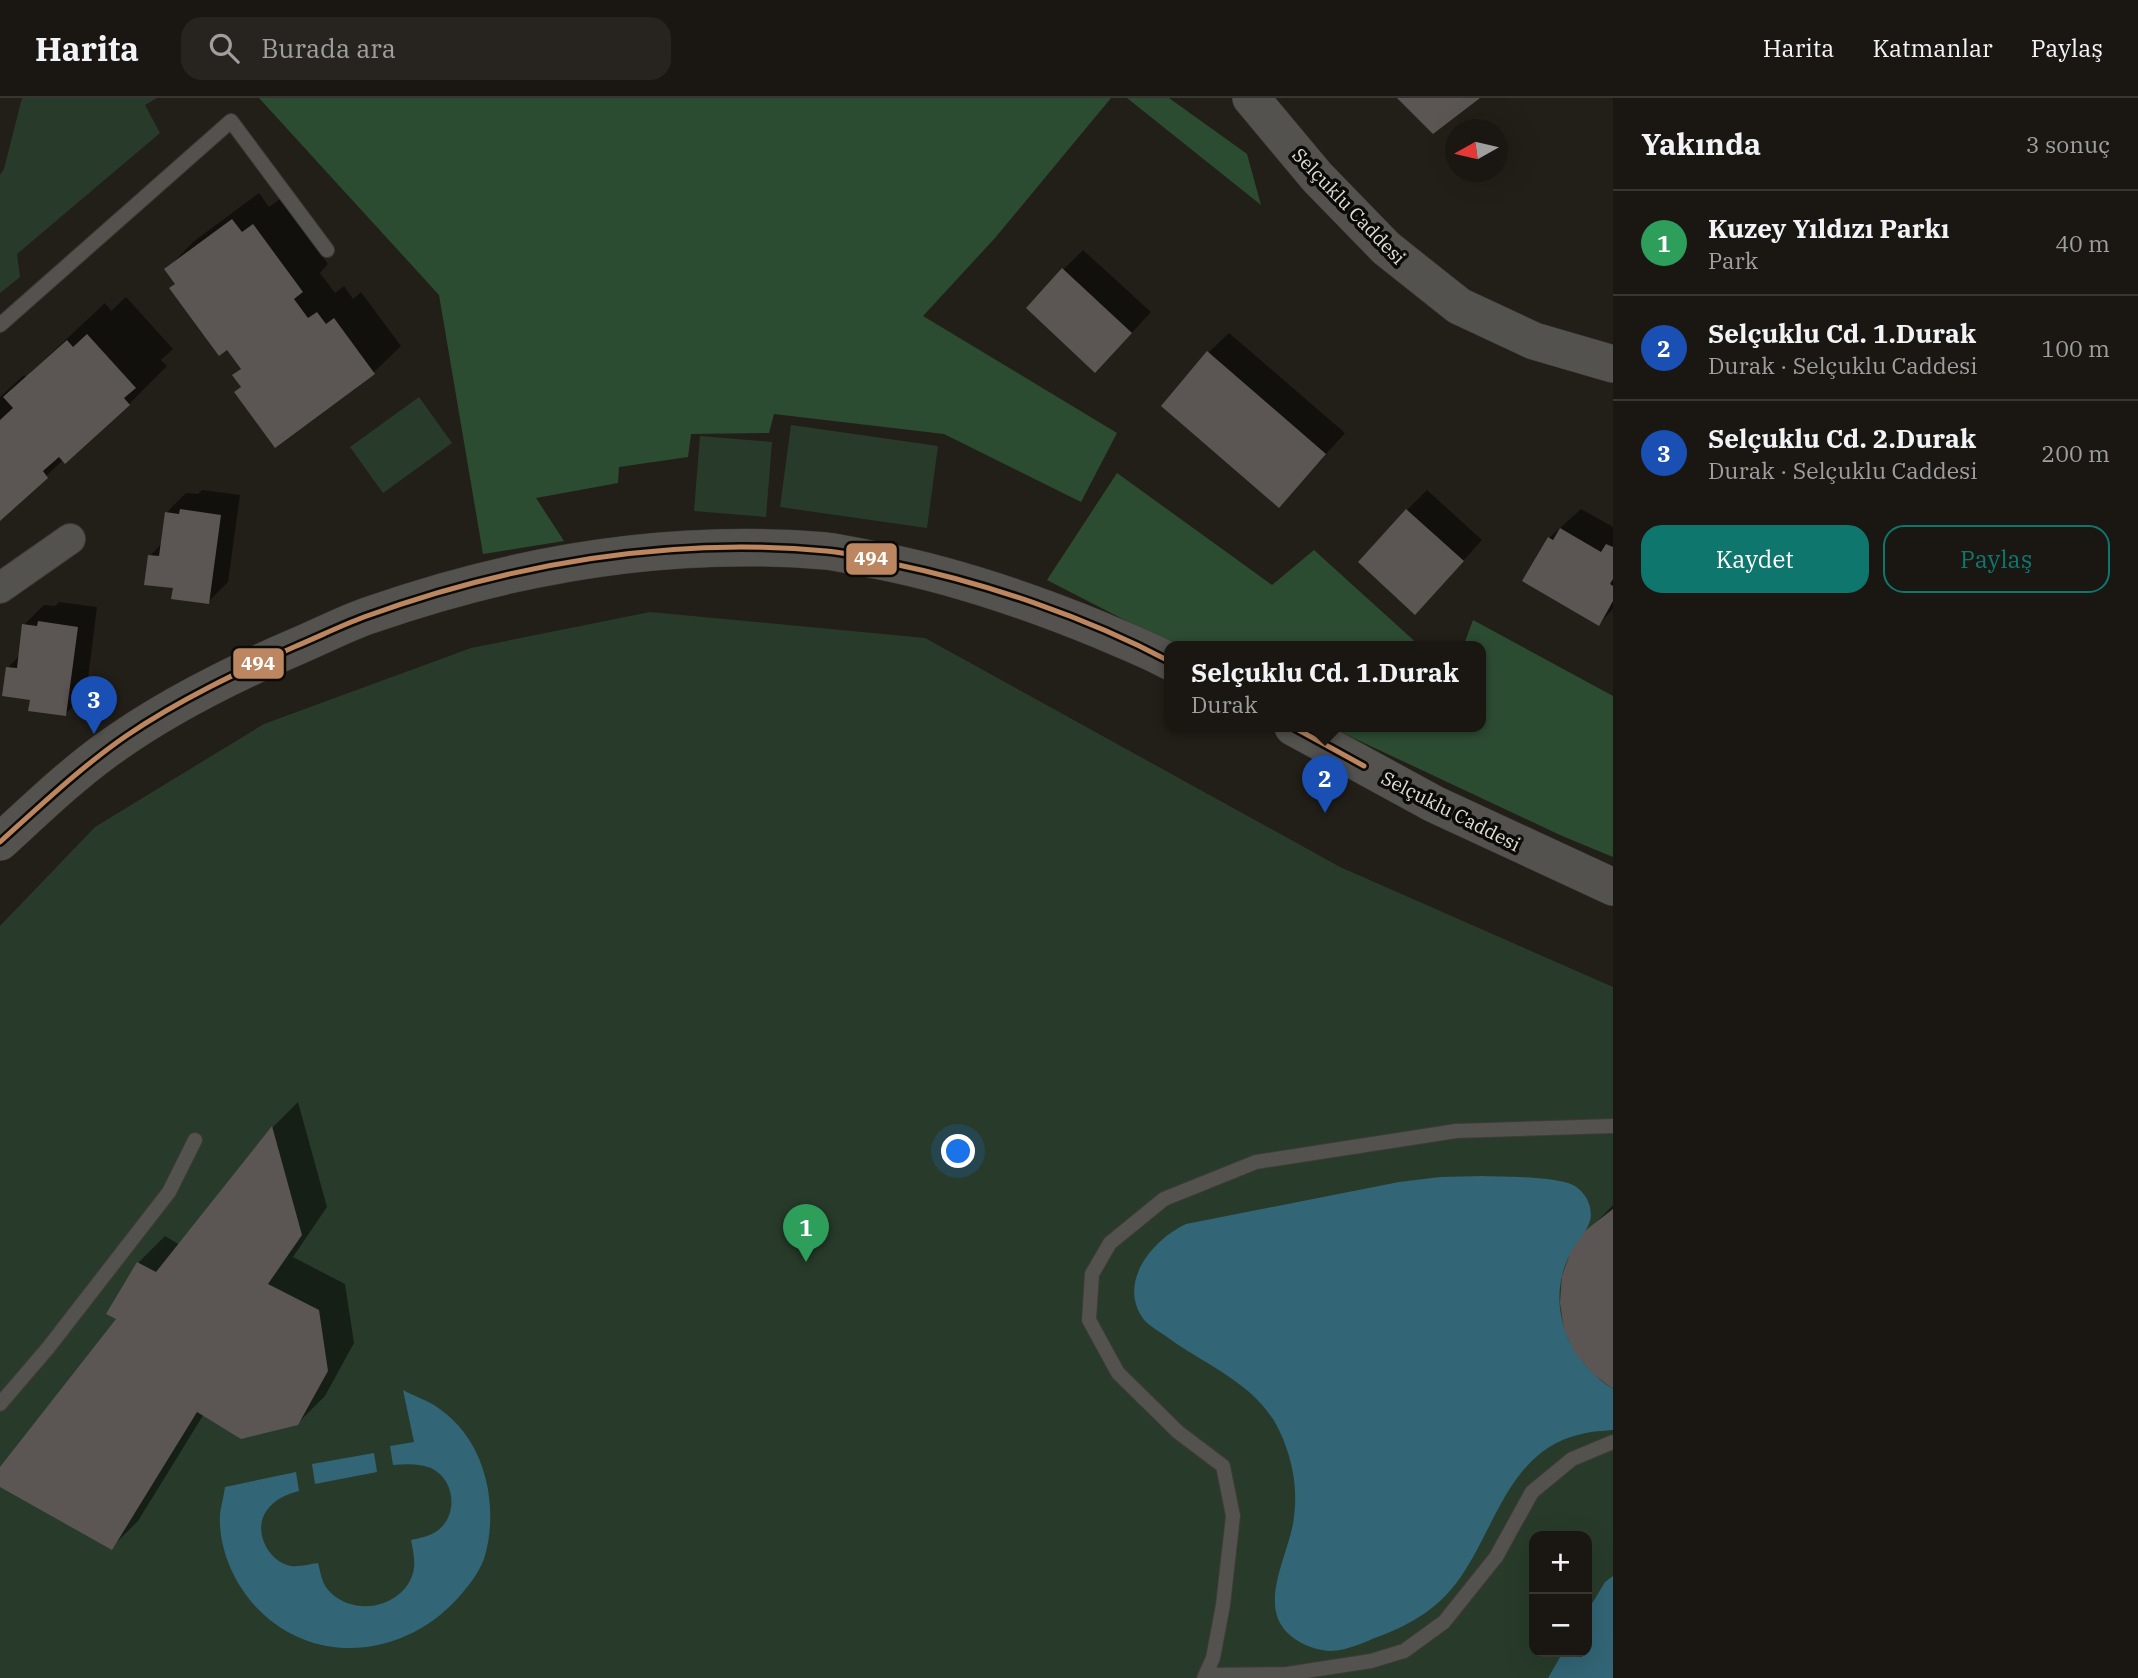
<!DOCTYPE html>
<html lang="tr">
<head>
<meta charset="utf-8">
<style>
	:root { --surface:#1a1712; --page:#272420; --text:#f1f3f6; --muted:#9f9f9f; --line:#383632; --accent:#0f766e }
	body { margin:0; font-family:"IBM Plex Serif",serif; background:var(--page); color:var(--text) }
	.controls { position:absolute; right:21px; bottom:21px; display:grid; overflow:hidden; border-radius:14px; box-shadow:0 7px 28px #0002 }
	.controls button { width:63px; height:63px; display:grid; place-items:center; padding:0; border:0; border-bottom:2px solid var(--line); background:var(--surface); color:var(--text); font:35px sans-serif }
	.compass { position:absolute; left:1445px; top:21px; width:63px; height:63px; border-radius:50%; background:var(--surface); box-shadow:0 7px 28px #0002; rotate:262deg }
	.you { position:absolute; left:959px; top:1054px; width:24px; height:24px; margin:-18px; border:5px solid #fff; border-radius:50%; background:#1a73e8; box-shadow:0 0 0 10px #1a73e833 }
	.badge { display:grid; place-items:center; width:46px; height:46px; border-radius:50%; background:var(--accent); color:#fff; font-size:23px; font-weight:700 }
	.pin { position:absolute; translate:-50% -58px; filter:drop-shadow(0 2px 4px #0008) }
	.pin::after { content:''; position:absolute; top:37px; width:24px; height:21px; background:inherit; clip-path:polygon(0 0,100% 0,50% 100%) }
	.popup { position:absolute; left:1164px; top:543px; width:322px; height:91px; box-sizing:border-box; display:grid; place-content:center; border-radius:14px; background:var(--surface); filter:drop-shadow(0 2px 5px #0005); font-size:23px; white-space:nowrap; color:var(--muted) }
	.popup b { font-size:26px; color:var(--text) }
	.popup::after { content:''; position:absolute; left:50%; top:100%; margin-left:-14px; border:14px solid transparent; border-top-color:var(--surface) }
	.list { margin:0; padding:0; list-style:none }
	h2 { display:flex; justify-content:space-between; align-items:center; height:91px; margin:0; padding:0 28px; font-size:30px }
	h2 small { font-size:23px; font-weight:400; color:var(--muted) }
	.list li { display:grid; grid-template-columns:46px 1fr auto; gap:21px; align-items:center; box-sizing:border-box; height:105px; padding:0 28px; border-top:2px solid var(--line) }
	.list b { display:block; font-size:26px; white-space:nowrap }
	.list p { margin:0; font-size:23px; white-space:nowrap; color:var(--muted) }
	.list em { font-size:23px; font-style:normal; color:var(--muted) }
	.actions { display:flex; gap:14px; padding:21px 28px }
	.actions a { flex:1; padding:16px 0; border:2px solid var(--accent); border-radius:21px; text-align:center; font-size:24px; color:var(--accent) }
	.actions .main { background:var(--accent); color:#fff }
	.icon { flex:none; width:38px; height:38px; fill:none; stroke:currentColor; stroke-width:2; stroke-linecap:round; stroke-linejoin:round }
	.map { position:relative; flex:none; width:1613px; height:1580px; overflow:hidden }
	header { display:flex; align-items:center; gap:42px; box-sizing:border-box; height:98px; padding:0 35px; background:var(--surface); border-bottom:2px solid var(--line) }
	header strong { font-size:33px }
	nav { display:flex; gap:38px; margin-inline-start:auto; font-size:24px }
	.search { width:490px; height:63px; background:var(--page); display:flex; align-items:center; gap:18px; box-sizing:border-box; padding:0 24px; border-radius:21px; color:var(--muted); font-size:26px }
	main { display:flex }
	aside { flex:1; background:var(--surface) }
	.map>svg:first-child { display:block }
	.green { fill:#283b2a; fill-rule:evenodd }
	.forest { fill:#2c4c32 }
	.water { fill:#326575 }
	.shadow { fill:#0007 }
	.building { fill:#5b5653 }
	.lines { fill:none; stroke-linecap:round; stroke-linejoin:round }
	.service-casing { stroke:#3e3b36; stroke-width:16 }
	.minor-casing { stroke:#3e3b36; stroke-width:32 }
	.tertiary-casing { stroke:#3e3b36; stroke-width:38 }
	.service { stroke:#54524e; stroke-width:14 }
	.minor { stroke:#54524e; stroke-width:30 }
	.tertiary { stroke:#54524e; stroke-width:37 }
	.bus-1-casing { stroke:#0c0a06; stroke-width:10 }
	.bus-1 { stroke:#bb8660; stroke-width:5 }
	.labels { text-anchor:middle; stroke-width:7; stroke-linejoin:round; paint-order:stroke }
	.street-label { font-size:19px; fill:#e0ddd6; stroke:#0c0a06 }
	.line-badge { stroke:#0c0a06; stroke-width:2.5 }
	.badge-label { font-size:19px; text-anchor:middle; font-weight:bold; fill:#fff }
</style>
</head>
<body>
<header>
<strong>Harita</strong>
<div class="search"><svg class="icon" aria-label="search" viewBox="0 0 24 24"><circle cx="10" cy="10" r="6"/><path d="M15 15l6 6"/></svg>Burada ara</div>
<nav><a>Harita</a><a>Katmanlar</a><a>Paylaş</a></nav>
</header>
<main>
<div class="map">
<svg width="1613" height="1580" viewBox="0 0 1613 1580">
	<rect width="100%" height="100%" fill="#221f18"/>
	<path class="green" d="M22,0h135l-12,7 15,28 -143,121 3,23 -20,16v-118l4,-6z
		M419,299l33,46 -69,50 -33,-46z
		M791,327l147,21 -11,82 -147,-21z
		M700,338l72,6 -6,75 -72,-6z
		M650,514l275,26 415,229 273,120v691h-1613v-752l95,-99 169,-103 207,-76zM1534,1438h53v116h-53z"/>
	<path class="forest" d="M259,0h852l-116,140 -72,78 194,117 -36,69 -137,-68 -170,-20 -5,19 -78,1 -3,23 -69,10 -1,16 -82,15 28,43 -81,13 -44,-259z
		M1127,0h42l78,56 14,51z
		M1117,375l155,112 42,-35 107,97h-244l-130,-67z
		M1473,522l140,76v161l-53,-22 -230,-108h151v-80h-18z"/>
	<path class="water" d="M1482,1078c25,1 62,0 86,7 16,5 26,23 22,38 -5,15 -18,27 -24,42 -19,49 5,99 47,126v41c-10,1 -21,1 -31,4 -72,15 -86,93 -122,144 -20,29 -48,46 -80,58 -16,6 -33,15 -50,15 -14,-1 -28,-6 -39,-15 -36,-29 -1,-82 3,-119 4,-30 -2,-60 -15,-87 -22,-46 -74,-65 -112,-93 -8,-6 -20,-12 -25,-20 -24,-37 12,-78 44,-93l213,-42 41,-5z
		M403,1292c11,6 24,10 34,17 26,18 42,43 49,73 6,25 6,54 -2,79 -5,14 -17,29 -27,40 -52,57 -140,69 -198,11 -24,-24 -41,-61 -39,-96 1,-9 4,-18 5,-27l71,-15 3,19c-12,3 -24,8 -32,19 -15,20 1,52 24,56 8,1 19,-2 27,-3 3,11 4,22 13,30 25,24 72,14 82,-20 3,-10 0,-23 -2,-33 9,-2 19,-4 26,-9 22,-16 18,-52 -6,-63 -13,-5 -25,-4 -38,-3l-3,-19 24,-4z
		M374,1355l3,19 -62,12 -3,-20z
		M1613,1478v102h-65l15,-26h24v-40l18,-30z"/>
	<path class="shadow" d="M259,95l10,14 11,-8 48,65 -8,9 15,20 9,-7 9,13 8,-7 40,54 -27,26 -98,74 -42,-70 8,-8 -75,-99 26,-27z
		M1083,152l68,62 -36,39 -52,-81z
		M126,199l47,52 -12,11 6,6 -38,38 -66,56 -63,59v-122l24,-22 2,2 79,-74 6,8z
		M1229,235l116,100 -66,73 -70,-154z
		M202,392l38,5 -12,87 -20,20 -33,-15 -25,-31 12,-13 4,-30 20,-20 12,1z
		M1427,392l55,50 -47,52 -28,-82z
		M1581,411l32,18v82l-14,15 -50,-86z
		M59,504l38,5 -11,87 -21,20 -33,-15 -24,-31 12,-13 4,-30 20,-20 11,1z
		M298,1004l29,105 -34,50 52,27 9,59 -29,53 -27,27 -94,-9 -66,107 -27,27 -111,-63v-15l118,-151 -9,-6 29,-50 27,-27 15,9 93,-118z
		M1613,1107v181l-19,-14 -6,-141z"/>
	<path class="building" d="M1397,0h83l-47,36z
		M232,121l10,13 11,-8 50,68 -9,7 14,19 9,-6 9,12 8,-6 41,56 -100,74 -41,-56 7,-5 -9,-12 9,-6 -14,-19 -8,6 -50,-68 6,-4 -11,-15z
		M1062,170l70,65 -37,40 -69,-65z
		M87,236l49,54 -12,10 6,7 -65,59 -6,-7 -16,14 5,7 -48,43v-101l13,-12 -10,-11 64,-57 6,7z
		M1207,253l119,103 -47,54 -118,-102z
		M180,411l41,6 -12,89 -38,-5 2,-11 -29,-3 4,-30 11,1 6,-44 14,2z
		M1406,411l58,52 -49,54 -57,-53z
		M1560,430l41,24 5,-8 7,3v32l-3,5 3,2v15l-14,25 -77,-45 26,-44 5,3z
		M38,523l40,6 -12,89 -38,-5 2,-11 -28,-4 4,-29 11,1 5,-44 15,2z
		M272,1028l30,109 -34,49 51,26 9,61 -30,54 -57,14 -44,-27 -85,138 -112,-63v-20l116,-148 -10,-5 31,-52 19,10z
		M1613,1111v180l-21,-16 -17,-20 -11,-24 -4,-26 2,-27 9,-25 15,-21z"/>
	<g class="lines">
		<g class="service-casing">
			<path id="service" d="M0,227l231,-204 96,129
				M0,1306l48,-56 121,-156 26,-52
				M1206,1577l81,-1 84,-13 33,-10 40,-29 52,-65 36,-65 40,-33 41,-17
				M1204,1580l9,-20 10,-53 10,-89 -10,-50 -45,-34 -60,-59 -29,-53 3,-46 18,-31 54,-44 92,-37 200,-31 157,-5"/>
		</g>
		<g class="minor-casing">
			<path id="minor" d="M0,490l70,-49"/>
		</g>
		<g class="tertiary-casing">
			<path id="tertiary" d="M1251,0l66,79 69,71 73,58 75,35 79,23
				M1293,629l141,77 179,83
				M0,744c34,-31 68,-64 105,-91 60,-44 127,-77 195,-106 24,-10 46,-22 70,-30 146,-51 301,-77 456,-64 16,2 33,6 50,9 77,15 151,40 224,70 23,10 47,19 69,31"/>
		</g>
		<use href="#service" class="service"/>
		<use href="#minor" class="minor"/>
		<use href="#tertiary" class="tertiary"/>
		<g class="bus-1-casing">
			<path id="bus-1" d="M1293,629l71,39
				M0,744c41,-37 81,-75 126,-106 53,-36 110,-63 168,-89 24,-10 46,-21 70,-30 145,-53 307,-81 462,-66 23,2 46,8 68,13 92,19 192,53 275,97"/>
		</g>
		<use href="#bus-1" class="bus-1"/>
	</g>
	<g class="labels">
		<g class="street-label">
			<text transform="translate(1349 108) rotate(46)" y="7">Selçuklu Caddesi</text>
			<text transform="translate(1451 713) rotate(27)" y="7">Selçuklu Caddesi</text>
		</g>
	</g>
	<g class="line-badge">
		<rect x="845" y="444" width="53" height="34" rx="7" fill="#bb8660"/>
		<rect x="232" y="549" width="53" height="33" rx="7" fill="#bb8660"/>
	</g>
	<g class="badge-label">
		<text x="871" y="467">494</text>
		<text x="258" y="572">494</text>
	</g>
</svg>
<div class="controls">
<button>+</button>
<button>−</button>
</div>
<svg class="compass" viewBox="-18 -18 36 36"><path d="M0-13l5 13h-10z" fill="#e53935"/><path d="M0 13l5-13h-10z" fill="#9f9f9f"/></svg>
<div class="you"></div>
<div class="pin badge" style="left:806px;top:1164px;background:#2e9e5b">1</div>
<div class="pin badge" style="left:1325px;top:715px;background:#1a4fb4">2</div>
<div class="popup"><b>Selçuklu Cd. 1.Durak</b>Durak</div>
<div class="pin badge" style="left:94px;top:636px;background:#1a4fb4">3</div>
</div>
<aside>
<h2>Yakında<small>3 sonuç</small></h2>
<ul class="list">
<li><span class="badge" style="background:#2e9e5b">1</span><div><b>Kuzey Yıldızı Parkı</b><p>Park</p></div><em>40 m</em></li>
<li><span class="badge" style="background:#1a4fb4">2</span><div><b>Selçuklu Cd. 1.Durak</b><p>Durak · Selçuklu Caddesi</p></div><em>100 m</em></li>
<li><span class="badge" style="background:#1a4fb4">3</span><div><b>Selçuklu Cd. 2.Durak</b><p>Durak · Selçuklu Caddesi</p></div><em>200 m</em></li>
</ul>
<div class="actions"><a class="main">Kaydet</a><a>Paylaş</a></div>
</aside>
</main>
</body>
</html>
